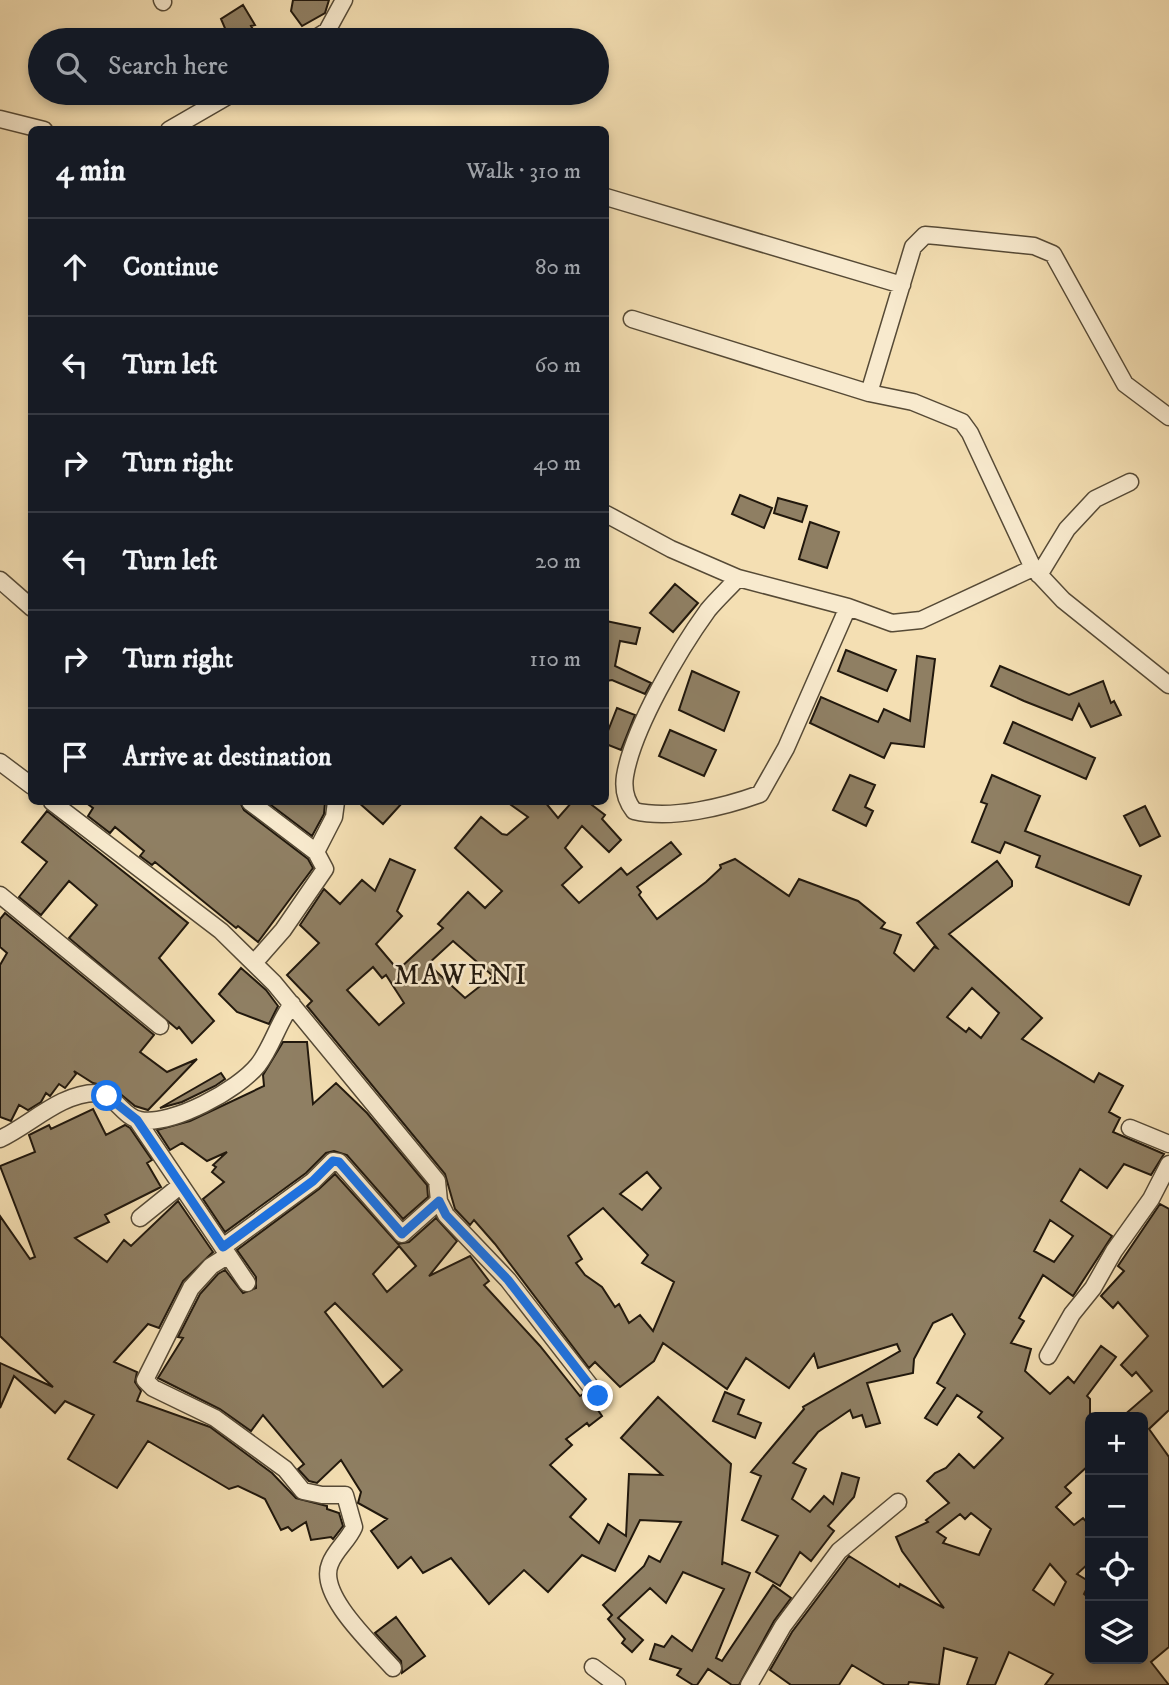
<!DOCTYPE html>
<html lang="en">
<head>
<meta charset="utf-8">
<style>
	:root { --surface:#171b24; --page:#20242c; --text:#f1f3f6; --muted:#9ea1a6; --line:#363941 }
	body { margin:0; font-family:"IM FELL DW Pica",serif; background:var(--page); color:var(--text) }
	.controls { position:absolute; right:21px; bottom:21px; display:grid; overflow:hidden; border-radius:10px; box-shadow:0 4px 10px #0003 }
	.controls button { width:63px; height:63px; display:grid; place-items:center; padding:0; border:0; border-bottom:2px solid var(--line); background:var(--surface); color:var(--text); font:35px sans-serif }
	.stop { position:absolute; width:21px; height:21px; margin:-16px; border:5px solid #1a73e8; border-radius:50%; background:#fff }
	.stop.end { background:#1a73e8; border-color:#fff; box-shadow:0 2px 7px #0008 }
	.list { margin:0; padding:0; list-style:none }
	h2 { display:flex; justify-content:space-between; align-items:center; height:91px; margin:0; padding:0 28px; font-size:30px }
	h2 small { font-size:23px; font-weight:400; color:var(--muted) }
	.list li { display:grid; grid-template-columns:46px 1fr auto; gap:21px; align-items:center; box-sizing:border-box; height:98px; padding:0 28px; border-top:2px solid var(--line) }
	.list b { display:block; font-size:26px; white-space:nowrap }
	.list em { font-size:23px; font-style:normal; color:var(--muted) }
	.icon { flex:none; width:38px; height:38px; fill:none; stroke:currentColor; stroke-width:2; stroke-linecap:round; stroke-linejoin:round }
	.map { position:relative; flex:none; width:1169px; height:1685px; overflow:hidden }
	.search { position:absolute; background:var(--surface); box-shadow:0 4px 10px #0003; left:28px; top:28px; width:581px; height:77px; display:flex; align-items:center; gap:18px; box-sizing:border-box; padding:0 24px; border-radius:38px; color:var(--muted); font-size:26px }
	.panel { position:absolute; background:var(--surface); box-shadow:0 4px 10px #0003; left:28px; top:126px; width:581px; height:679px; border-radius:10px }
	.map>svg:first-child { display:block }
	.building { fill:#8f7f63; stroke:#21180d; stroke-width:2; fill-rule:evenodd }
	.lines { fill:none; stroke-linecap:round; stroke-linejoin:round }
	.street-casing { stroke:#564a36; stroke-width:19 }
	.street { stroke:#f8eace; stroke-width:16 }
	.route { stroke:#1a73e8; stroke-width:9 }
	.labels { text-anchor:middle; stroke-width:5; stroke-linejoin:round; paint-order:stroke }
	.quarter-label { font-size:28px; letter-spacing:2px; fill:#21180d; stroke:#f8eace }
</style>
</head>
<body>
<div class="map">
<svg width="1169" height="1685" viewBox="0 0 1169 1685">
	<rect width="100%" height="100%" fill="#f4dfb3"/>
	<filter id="stains"><feTurbulence type="fractalNoise" baseFrequency=".00286" numOctaves="4"/><feColorMatrix values="0 0 0 0 .2 0 0 0 0 .09 0 0 0 0 .02 0 0 0 .5 -.17"/></filter>
	<radialGradient id="worn" r=".72"><stop offset=".6" stop-color="#630" stop-opacity="0"/><stop offset="1" stop-color="#630" stop-opacity=".3"/></radialGradient>
	<path class="building" d="M293,0h36l-4,13 -23,13 -11,-15z
		M243,5l12,20 -4,1 8,14h-29l-9,-21z
		M740,495l32,13 -8,20 -32,-14z
		M778,498l29,8 -5,16 -28,-9z
		M810,522l29,10 -12,36 -28,-9z
		M675,584l23,19 -25,29 -23,-19z
		M606,621l34,7 -4,16 -16,-3 -5,25 36,17 -6,11 -33,-14 -6,1z
		M846,650l50,20 -9,21 -49,-20z
		M917,656l18,3 -11,88 -33,-4 -7,15 -74,-35 11,-26 57,25 6,-13 26,12z
		M1000,666l69,29 34,-14 8,22 3,-2 7,14 -30,12 -12,-23 -7,16 -48,-19 -33,-15z
		M692,671l47,21 -15,39 -45,-21z
		M617,708l18,7 -14,35 -15,-6v-8z
		M1013,722l82,36 -9,21 -82,-36z
		M670,730l46,20 -12,26 -45,-20z
		M850,775l25,10 -10,22 8,4 -7,15 -33,-16z
		M992,775l48,21 -15,35 116,45 -12,29 -93,-38 4,-11 -35,-14 -5,11 -28,-11 15,-38 -6,-2z
		M85,802h155l4,8 64,49 5,9 -55,74 -20,-16 -2,2 -81,-66 -3,3 -12,-9 4,-5 -29,-24 -5,6 -22,-17 5,-8z
		M267,802h58l-1,12 -12,22z
		M358,802h45l-20,22z
		M507,802h38l13,16 14,-16h16l17,13 -3,4 19,21 -12,12 -27,-26 -17,22 17,19 -20,18 17,18 42,-35 6,7 44,-33 10,12 -44,33 4,5 -2,3 18,24 49,-37 15,-14 -1,-3 15,-6 54,37 10,-17 59,22 27,22 -4,5 20,7 -7,18 20,18 20,-24 3,1 -20,-25 80,-62 15,20v5l-63,48 93,84 -20,21 72,43 5,-9 24,13 -14,26 11,6 -7,14 51,22 -13,21 -27,-11 -17,24 -27,-19 -19,32 51,35 -39,60 -30,-21 -24,43 5,3 -13,22 20,6 -6,22 25,23 18,-17 6,6 27,-37 15,11 -29,39 3,3v65l-25,23 6,6 -15,14 18,18 9,-7 7,8v36l-13,12 13,8 -6,12 6,5v60h53v-242h-21l30,-26 -16,-19 -4,4 -11,-11 27,-29 -30,-34 -5,6 -12,-12 23,-25 -6,-5 42,-62 9,5v201l-20,19 20,28v190l-18,15 18,23h-124l8,-11 -44,-22 -14,33h-28l10,-27 -33,-10 -5,37 -30,-3 -1,3h-23l-33,-20 -13,20h-48l-21,-15 22,-38 57,-76 50,31 1,-3 44,24 -42,-57 -6,-14 32,-15 -2,-2 23,-17 -22,-22 8,-8 11,-5 13,-14 15,14 29,-30 -25,-21 4,-5 -25,-17 -20,30 -12,-7 20,-30 -8,-5 28,-49 -13,-20 -19,9 -19,36 -1,14 -46,10 13,40 -14,4 -4,-12 -9,3 -3,-8 -32,22 -25,31 13,6 -14,30 18,13 14,-16 9,8 9,-31 17,5 -5,19 -26,29 6,5 -23,30 -11,-9 -20,34 -24,-14 22,-36 -36,-16 19,-44 -10,-4 53,-63 -1,-2 97,-56 -3,-7 -79,24 -4,-14 -25,34 -43,-30 -19,31 -64,-46 -9,18 -34,26 -25,-25 -6,6 -94,-124 -21,-24 -4,5 -15,-16 -10,-35 -138,-168 5,-5 -25,-26 32,-32 -19,-18 24,-36 16,15 22,-24 13,11 15,-32 25,11 -18,41 5,5 -26,28 22,26 45,-42 -5,-4 30,-32 17,16 17,-17 -47,-43 26,-31 21,17 5,1 21,-18zM453,941l40,35 -28,22 -37,-34zM373,967l9,11 4,-3 18,28 -25,22 -32,-35zM972,988l27,25 -18,25 -12,-10 -3,4 -19,-15zM647,1172l14,16 -19,22 -22,-16zM603,1208l45,47 -6,8 32,19 -21,49 -13,-16 -11,8 -10,-19 -4,3 -13,-20 -17,-12 -9,-12 6,-4 -14,-23zM1050,1220l23,16 -19,26 -20,-11zM971,1513l20,16 -12,26 -36,-12 3,-5 -9,-6 23,-18 5,5zM1050,1564l16,18 -12,23 -21,-15z
		M1145,806l15,30 -20,10 -16,-30z
		M47,811l141,112 -29,35 55,63 -22,22 -13,-16 -2,2 -108,-91 28,-33 -28,-24 -28,34 -22,-18 28,-35 -25,-20z
		M5,913l149,122 -14,17 27,20 30,-13 -49,51 -13,-4 -22,-18 -20,-5 -19,-12 2,3 -11,14 -6,-4 -9,12 -4,-3 -5,9 -13,8 -9,-5 -8,16 -11,-4v-152l7,-12 -7,-6v-28z
		M241,968l25,22 12,16 -9,18 -32,-12 -18,-18z
		M283,1042h24l6,62 23,-21 31,30 60,72 1,12 -25,22 -56,-64 -13,-4 -8,2 -20,20 -81,59 -22,-33 21,-17 -12,-10 4,-5 -3,-2 14,-13 -20,9 -25,-18 -12,7 -13,-20 33,-9 74,-35 -1,-11z
		M221,1073l4,6 -10,7 -33,16 -22,6z
		M93,1109l13,26 19,-10 5,3 22,32 -5,3 14,24 -56,28 4,7 -34,16 32,24 17,-22 7,6 47,-45 35,51 -30,29 -24,47 -11,-4 -34,38 23,10 -2,10 6,9 -4,10 73,26 62,46 24,25 31,8v3l12,4 4,13 -10,13 -2,-2 -20,3 -5,-18 -14,9 -4,-4 -7,3 -16,-31 -27,-13 -9,3 -81,-48 -31,47 -49,-29 26,-44 -29,-14 -10,12 -41,-37 -14,32v-45l53,24 -53,-51v-120l30,43 5,-2 -35,-91 35,-14 -6,-17 20,-10 2,4z
		M335,1174l63,70 11,-2 27,-24 21,23 -28,35 41,-20 19,25 -5,4 56,61 40,50 3,-2 12,12 7,10 -13,10 -2,-3 -21,16 6,6 -22,20 36,34 -16,18 29,26 9,-19 18,12 3,-62 33,1 -41,-37 37,-41 73,67 -9,101 1,-3 27,11 -34,85 6,3 51,-76 18,13 -17,23 -35,64h-7l-24,-16 -11,16h-4l-16,-10 4,-6 -31,-10 5,-15 9,3 8,-11 20,15 32,-62 -41,-17 -17,31 -16,-15 -32,30 25,22 -11,12 -10,-9 3,-4 -17,-20 4,-4 -9,-10 41,-39 5,-10 11,6 21,-40 -41,-2 -25,51 -33,-16 -34,37 -24,-22 -35,34 -38,-46 -28,15 -12,-16 -13,11 -27,-37 16,-12 -29,-16 3,-11 -20,-32 -24,23 -8,-2 -11,-12 6,-5 -41,-49 -12,16 -31,-22 -62,-31 25,-40 -5,-1 22,-43 18,-20 7,-4 18,23 13,-5v-11l-19,-27 82,-61zM399,1246l17,20 -29,26 -14,-18zM335,1303l67,67 -19,17 -58,-75z
		M725,1392l19,8 -6,14 23,9 -6,15 -42,-17z
		M396,1617l29,39 -23,17 -1,-12 -26,-28z"/>
	<g class="lines">
		<g class="street-casing">
			<path id="street" d="M162,0l1,2
				M313,40l14,-9 17,-31
				M0,119l44,11
				M169,130l64,-37
				M606,197l296,88
				M632,319l237,74 44,9 49,20 8,11 63,135 30,32 106,85
				M869,393l44,-146 12,-12 12,1 97,10 19,8 72,130 44,33
				M606,514l65,35 67,29
				M1039,575l28,-46 28,-30 35,-17
				M0,580l32,28
				M848,607l-62,141 -26,46c-36,13 -88,26 -126,17 -8,-10 -11,-22 -9,-35 8,-48 54,-126 83,-166 9,-11 20,-21 30,-32l110,29 44,16 29,-3 112,-52
				M0,762l32,24
				M52,802l169,129 53,52 163,198 2,20 7,14 62,65 90,116
				M250,802l66,50 9,17 -42,61 -29,33
				M316,852l18,-35 2,-15
				M0,895l160,131
				M137,1120l110,163
				M1130,1128l39,16
				M0,1139c30,-14 61,-46 96,-46 19,0 27,25 44,27 32,6 98,-30 118,-55 14,-18 20,-42 34,-61
				M140,1218l41,-33
				M223,1247l90,-66 20,-20 6,1 63,72 37,-33
				M227,1256l-16,10 -20,22 -46,92 8,8 62,30 70,51 18,22 19,4h23l9,32c-6,14 -19,23 -24,37 -13,31 44,82 63,104
				M1048,1356l24,-42 21,-26 21,-37 37,-52 18,-35
				M593,1667l24,18
				M749,1685l34,-59 56,-75 59,-49"/>
		</g>
		<use href="#street" class="street"/>
	</g>
	<g class="lines">
		<path class="route" d="M107,1096l30,24 86,127 90,-66 20,-20 6,1 63,72 37,-33 7,14 62,65 90,116"/>
	</g>
	<g class="labels">
		<g class="quarter-label">
			<text x="461" y="984">MAWENI</text>
		</g>
	</g>
	<rect width="100%" height="100%" filter="url(#stains)"/>
	<rect width="100%" height="100%" fill="url(#worn)"/>
</svg>
<div class="controls">
<button>+</button>
<button>−</button>
<button><svg class="icon" aria-label="locate" viewBox="0 0 24 24"><circle cx="12" cy="12" r="6"/><path d="M12 2v4M12 18v4M2 12h4M18 12h4"/></svg></button>
<button><svg class="icon" aria-label="layers" viewBox="0 0 24 24"><path d="M12 4l9 5-9 5-9-5zM3 14l9 5 9-5"/></svg></button>
</div>
<div class="stop" style="left:107px;top:1096px"></div>
<div class="stop end" style="left:598px;top:1396px"></div>
<div class="search"><svg class="icon" aria-label="search" viewBox="0 0 24 24"><circle cx="10" cy="10" r="6"/><path d="M15 15l6 6"/></svg>Search here</div>
<section class="panel">
<h2>4 min<small>Walk · 310 m</small></h2>
<ul class="list">
<li><svg class="icon" aria-label="ahead" viewBox="0 0 24 24"><path d="M12 20V5M6 11l6-6 6 6"/></svg><div><b>Continue</b></div><em>80 m</em></li>
<li><svg class="icon" aria-label="left" viewBox="0 0 24 24"><path d="M17 20v-9H6M10 6l-5 5 5 5"/></svg><div><b>Turn left</b></div><em>60 m</em></li>
<li><svg class="icon" aria-label="right" viewBox="0 0 24 24"><path d="M7 20v-9h11M14 6l5 5-5 5"/></svg><div><b>Turn right</b></div><em>40 m</em></li>
<li><svg class="icon" aria-label="left" viewBox="0 0 24 24"><path d="M17 20v-9H6M10 6l-5 5 5 5"/></svg><div><b>Turn left</b></div><em>20 m</em></li>
<li><svg class="icon" aria-label="right" viewBox="0 0 24 24"><path d="M7 20v-9h11M14 6l5 5-5 5"/></svg><div><b>Turn right</b></div><em>110 m</em></li>
<li><svg class="icon" aria-label="arrive" viewBox="0 0 24 24"><path d="M6 21V4h12l-3 4 3 4H6"/></svg><div><b>Arrive at destination</b></div></li>
</ul>
</section>
</div>
</body>
</html>
